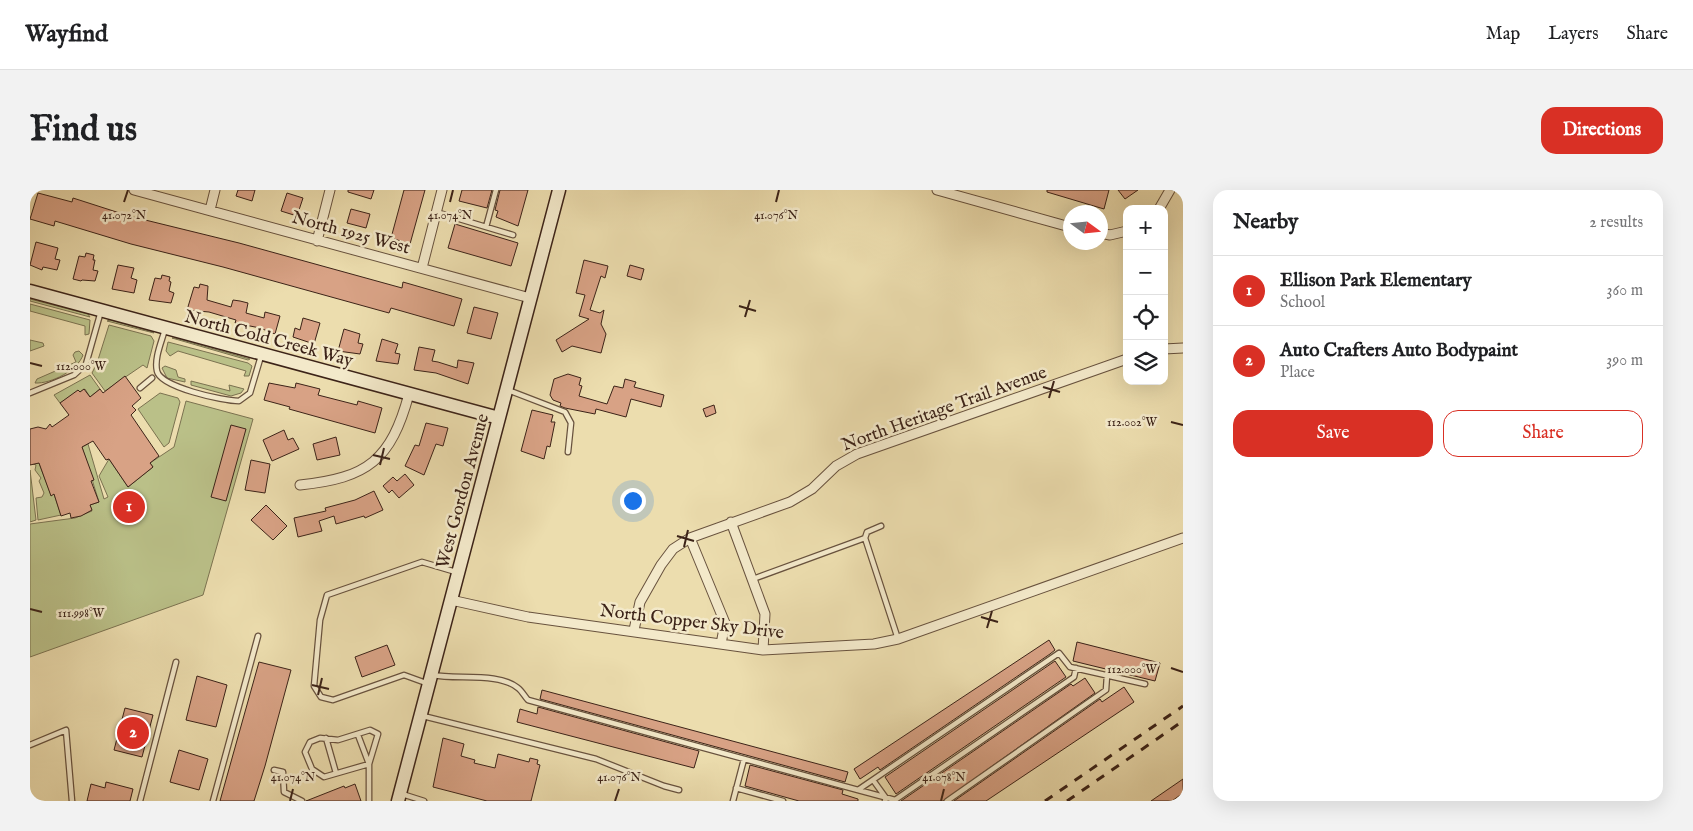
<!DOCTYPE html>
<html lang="en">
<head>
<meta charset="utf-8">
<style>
	:root { --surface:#fff; --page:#f2f2f2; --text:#202124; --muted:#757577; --line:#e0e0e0; --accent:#d93025 }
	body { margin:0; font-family:"IM FELL English",serif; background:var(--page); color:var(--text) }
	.controls { position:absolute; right:15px; top:15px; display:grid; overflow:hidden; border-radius:10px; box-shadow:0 5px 20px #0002 }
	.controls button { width:45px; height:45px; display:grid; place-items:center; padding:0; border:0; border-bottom:1px solid var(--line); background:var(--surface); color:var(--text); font:25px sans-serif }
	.compass { position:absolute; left:1033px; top:15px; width:45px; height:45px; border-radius:50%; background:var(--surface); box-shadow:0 5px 20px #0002; rotate:105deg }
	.you { position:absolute; left:602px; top:310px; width:18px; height:18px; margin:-12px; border:4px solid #fff; border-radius:50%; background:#1a73e8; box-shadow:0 0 0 8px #1a73e833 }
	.badge { display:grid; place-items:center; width:32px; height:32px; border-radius:50%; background:var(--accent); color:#fff; font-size:16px; font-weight:700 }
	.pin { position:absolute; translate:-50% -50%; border:2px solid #fff; box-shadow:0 1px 5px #0006 }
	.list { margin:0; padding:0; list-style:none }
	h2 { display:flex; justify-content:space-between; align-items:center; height:65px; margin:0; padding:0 20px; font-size:21px }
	h2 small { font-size:16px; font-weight:400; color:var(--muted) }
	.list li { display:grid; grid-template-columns:32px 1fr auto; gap:15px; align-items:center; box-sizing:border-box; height:70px; padding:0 20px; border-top:1px solid var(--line) }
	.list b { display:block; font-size:19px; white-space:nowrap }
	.list p { margin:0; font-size:16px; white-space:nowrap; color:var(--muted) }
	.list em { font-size:16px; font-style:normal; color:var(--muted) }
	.actions { display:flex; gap:10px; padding:15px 20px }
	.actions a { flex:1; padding:11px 0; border:1px solid var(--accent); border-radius:15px; text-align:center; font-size:18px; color:var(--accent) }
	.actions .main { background:var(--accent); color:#fff }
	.icon { flex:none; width:28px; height:28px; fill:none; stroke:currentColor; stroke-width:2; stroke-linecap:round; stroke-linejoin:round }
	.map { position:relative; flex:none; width:1153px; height:611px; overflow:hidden; border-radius:15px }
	header { display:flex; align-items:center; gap:30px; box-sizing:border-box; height:70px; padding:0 25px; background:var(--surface); border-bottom:1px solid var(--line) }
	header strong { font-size:24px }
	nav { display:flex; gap:28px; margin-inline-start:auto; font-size:18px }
	.intro { display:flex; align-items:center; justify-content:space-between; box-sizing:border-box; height:120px; padding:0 30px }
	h1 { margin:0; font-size:35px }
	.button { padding:12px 22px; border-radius:15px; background:var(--accent); color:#fff; font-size:18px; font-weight:700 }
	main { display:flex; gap:30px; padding:0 30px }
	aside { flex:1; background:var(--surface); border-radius:15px; box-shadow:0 5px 20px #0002 }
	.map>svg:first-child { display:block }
	.green { fill:#bac088; stroke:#7b7250 }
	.building { fill:#d8a285; stroke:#3c2318 }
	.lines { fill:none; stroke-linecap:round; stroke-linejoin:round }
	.lane-casing { stroke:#68523e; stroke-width:7 }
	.street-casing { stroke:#68523e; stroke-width:11 }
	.secondary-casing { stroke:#3c2318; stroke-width:15 }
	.lane { stroke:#f3e9ca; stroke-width:4.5 }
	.street { stroke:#f3e9ca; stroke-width:9 }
	.secondary { stroke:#f3e9ca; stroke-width:12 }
	.rail { stroke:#3c2318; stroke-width:3; stroke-dasharray:9 9; stroke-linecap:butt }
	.ticks { fill:none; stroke:#3c2318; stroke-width:2 }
	.labels { text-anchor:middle; stroke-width:5; stroke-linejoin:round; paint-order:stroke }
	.street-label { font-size:18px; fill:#3c2318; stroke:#f3e9ca }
	.ticks-label { font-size:12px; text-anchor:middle; fill:#3c2318; stroke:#f3e9ca; stroke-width:5; stroke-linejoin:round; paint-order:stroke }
</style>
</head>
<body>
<header>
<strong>Wayfind</strong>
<nav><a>Map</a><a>Layers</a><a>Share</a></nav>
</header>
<div class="intro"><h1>Find us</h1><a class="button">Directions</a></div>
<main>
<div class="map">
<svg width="1153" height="611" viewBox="0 0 1153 611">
	<rect width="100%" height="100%" fill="#ecddae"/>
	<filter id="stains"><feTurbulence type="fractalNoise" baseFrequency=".004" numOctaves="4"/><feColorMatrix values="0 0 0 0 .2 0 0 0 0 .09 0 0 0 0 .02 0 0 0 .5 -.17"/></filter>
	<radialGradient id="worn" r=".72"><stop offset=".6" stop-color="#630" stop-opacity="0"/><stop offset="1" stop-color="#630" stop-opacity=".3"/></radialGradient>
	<path class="green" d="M0,109l58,15 2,3 -60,-16z
		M0,114l60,16 -1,14 -4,1v-9l-55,-15z
		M80,130l43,12 1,1 -47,-12z
		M79,135l42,11 3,5 -7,27 -4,-3 -38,26 -13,-18 5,-10z
		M142,148h3l75,21 -2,1z
		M0,150l13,3 1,3 -14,5z
		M138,152l80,21 4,3 -3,10h-5l2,-5 -68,-20 -8,5 -4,-5z
		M49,161l4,4c-5,15 -32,29 -48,28l2,-4 39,-17 -3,-7 2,-3z
		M135,176l11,4 2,7 7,2v3l-18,-4 -5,-10z
		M60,185l10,14 -10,8 -5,-8 -25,14 -6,-8z
		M161,191l39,10 -1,-6 15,4 -3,4 -10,3 -40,-11z
		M130,203l18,5 2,4 -11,41 -5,4 -26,-38z
		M156,211l67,18 -50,176 -173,62v-133l45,-6 17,-7 -2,-6 9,-3 -17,-55 6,-3 16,55 4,-2 -9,-21 10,-17 19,28 25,-20 -3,-4 24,-16z
		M9,273l12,32 3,-1 7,21 -23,5 -2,-22 6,-1 2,-4 -5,-12 2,-3 -6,-8 1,-5 -3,-1z
		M0,280l6,50 -6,2z"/>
	<path class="building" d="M208,0h17l-3,11 -16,-5z
		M318,0h26l-3,9 -23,-7z
		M374,0h21l-15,54 -19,-6z
		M432,0h30l-5,18 -28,-7z
		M470,0h28l-10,36 -22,-9 2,-6 -3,-1z
		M1017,0h62l-5,19 -57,-17z
		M1088,0h20l-13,9z
		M8,3l34,9 1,-4 56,18 110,27 163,45 1,-6 59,17 -8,27 -63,-18 -2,5 -166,-46 -92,-23 -76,-23 -1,5 -24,-7z
		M257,3l16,5 -6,18 -16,-5z
		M321,19l19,5 -4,14 -19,-5z
		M425,34l63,19 -7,23 -63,-18z
		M6,52l22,6 -3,11 5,1 -3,10 -14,-3 -1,3 -12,-5z
		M56,63l8,2 -1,5h2l-2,10 5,1 -3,10 -13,-1 -1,1 -8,-2 6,-23 6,1z
		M554,70l24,6 -3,12 -4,-2 -11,34 10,3 4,-3 -3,14 5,10 -5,19 -29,-7 -10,6 -6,-12 33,-21 -10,-3 6,-21 -9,-2z
		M88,75l16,3 -3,10 6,2 -3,13 -22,-4z
		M600,75l14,4 -3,11 -14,-4z
		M132,85l8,2 -1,4 2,1 -2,9 5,2 -3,10 -22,-3 6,-22 6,1z
		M170,94l8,2 -1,14 24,7 2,-7 7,1 8,2 -2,10 18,5 1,-6 15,4 -5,18 -15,-6 -25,-5 1,-3 -27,-8 -22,-2 7,-23 5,1z
		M444,117l24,6 -7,26 -24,-6z
		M273,128l17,5 -6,21 -21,-7 2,-9 5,2z
		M314,139l16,5 -2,9 5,1 -3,10 -22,-3z
		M352,149l16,5 -3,9 5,1 -2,10 -22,-3z
		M389,157l16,3 -3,11 6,1 19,6 1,-8 16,3 -6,21 -32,-11 -22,-3z
		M538,184l13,4 -2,7 3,1 -3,10 28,8 7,-18 9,2 2,-9 11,3 -2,5 30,8 -3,12 -30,-8 -5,18 -30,-8 -1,5 -30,-6 -5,-2 1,-3 -8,-3 -3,-5 4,-16z
		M95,186l16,22 -9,8 4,4 -5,5 28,41 -9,7 3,4 -25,20 -19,-28 -3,1 -13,-19 -11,6 12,33 -3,1 8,21 -9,3 2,5 -11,6 -10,2 -1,-5 -9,3 -7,-22 -3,2 -12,-33 -9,2v-36l8,-2 8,2 4,-5 2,3 17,-12 -9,-12 18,-13 2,2 4,-3 6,8 10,-8 3,4z
		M239,193l26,5 1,-5 24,6 -2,6 39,10 1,-4 24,7 -7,25 -86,-24 1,-2 -26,-7z
		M684,215l2,8 -10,4 -3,-8z
		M502,220l21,5 -2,7h4l-5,25 -3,-1 -3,13 -23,-8z
		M396,233l22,5 -5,18 -7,-2 -12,31 -19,-9 10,-21 4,1z
		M201,235l15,4 -20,72 -15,-4z
		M254,240l4,10 5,-2 6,11 -27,12 -9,-21z
		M306,247l4,18 -23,5 -4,-16z
		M221,270l19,4 -5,29 -20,-3z
		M375,284l9,11 -15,13 -7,-8 -3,3 -6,-7 10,-9 4,4z
		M344,301l9,19 -18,8 -1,-2 -28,8 -2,-8 -15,5 3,10 -24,6 -4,-19 32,-7 -1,-3 30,-8z
		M236,315l21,21 -14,14 -22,-20z
		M1019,450l6,10 -5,4 -170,116 -2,-3 -18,12 -6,-10z
		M1047,452l83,21 -5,18 -82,-20z
		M357,455l8,20 -33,12 -7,-20z
		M1025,471l11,16 -170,117 -11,-17z
		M229,472l32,8 -26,96 -11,35h-34z
		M167,486l30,9 -11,42 -30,-7z
		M1055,488l10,15 -152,108h-42l170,-117 2,2z
		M1094,497l10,15 -148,99h-32l146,-102 2,3z
		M512,500l306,82 -3,10 -305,-83z
		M508,517l161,44 -5,17 -177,-46 3,-13 17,5z
		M95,518l28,7 -11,42 -28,-7z
		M413,548l21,6 -3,12 14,4 -1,3 21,5 3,-14 31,8 1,-4 8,2 -1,4 3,1 -9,36h-44l-54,-14z
		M149,560l29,9 -9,31 -29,-8z
		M720,575l93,25 -1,4 16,5v2h-59l-54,-15z
		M1153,589v14l-11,8h-21z
		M76,592l27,7 -3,12h-43l4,-17 14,4z
		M325,594l6,17h-55l38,-15 1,2z"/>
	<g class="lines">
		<g class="lane-casing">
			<path id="lane" d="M406,22l77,23
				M456,37l10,-37
				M135,139c-3,12 -11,29 -8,42 3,16 66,30 82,30l11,-8 11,-37
				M110,198l12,-10
				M478,200l57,22 6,11 -3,29
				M0,203l44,-18 12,-11 15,-53
				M835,348l33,101
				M723,389l112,-41 2,-6 14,-6
				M403,485c23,5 66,-3 85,13 4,3 7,9 10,12l330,90 201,-137 11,14 75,17
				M396,493l-22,-8 -71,25 -12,-3 -7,-11 6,-66 7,-25 95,-33 34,10
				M393,526l173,43 68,27 15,4
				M340,540l8,4 -9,30 -45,13 -12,-8 -7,-17 5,-10 10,-4 18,2z
				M328,545l11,29v37
				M296,548l10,35
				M0,555l36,-15 6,71
				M244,580l9,2 1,20 18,9
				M843,590l13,18 -1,3
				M706,598l47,13
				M828,600l37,10 179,-123 2,-9
				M372,604l22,7
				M110,611l36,-139
				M183,611l45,-165
				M703,611l11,-42
				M917,611l159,-111 1,-15"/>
		</g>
		<g class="street-casing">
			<path id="street" d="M104,0l396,108
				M907,0l133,37
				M1129,19l11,-19
				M180,20l5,-20
				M1070,43l10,2 17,-4
				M287,51l13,-51
				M392,78l20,-78
				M1134,159l19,-1
				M270,295c68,-7 91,-25 109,-91
				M701,332l34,92 -2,36
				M660,348l35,85 -4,21
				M421,410l77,17 235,33 111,-6 24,-5 285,-101
				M604,440l6,-28 21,-37 12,-16 17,-11 100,-36 22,-13 24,-23 21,-12 270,-95"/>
		</g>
		<g class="secondary-casing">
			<path id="secondary" d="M0,101l469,127
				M368,611l161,-611"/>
		</g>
		<use href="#lane" class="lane"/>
		<use href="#street" class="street"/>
		<use href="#secondary" class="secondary"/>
		<path class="rail" d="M1015,611l138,-95
			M1037,611l116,-80"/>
	</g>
	<path class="ticks" d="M94,12l4,-12M420,12l3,-12M746,12l3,-12M709,116l17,5M715,127l5,-17M0,173l12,3M1013,197l17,5M1019,208l5,-17M1141,232l12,3M343,265l17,4M350,275l4,-17M647,346l17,5M654,357l4,-17M0,419l12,3M951,427l17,5M957,438l5,-17M1141,478l12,4M282,495l17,4M288,505l4,-17M260,611l3,-12M585,611l4,-12M911,611l3,-12"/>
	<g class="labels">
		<g class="street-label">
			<text transform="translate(321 42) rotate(15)" y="6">North 1925 West</text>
			<text transform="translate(239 148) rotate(15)" y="6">North Cold Creek Way</text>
			<text transform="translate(914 218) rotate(-20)" y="6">North Heritage Trail Avenue</text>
			<text transform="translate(432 301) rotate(-75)" y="6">West Gordon Avenue</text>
			<text transform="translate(662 431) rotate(7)" y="6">North Copper Sky Drive</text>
		</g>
	</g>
	<g class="ticks-label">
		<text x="94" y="29">41.072°N</text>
		<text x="420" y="29">41.074°N</text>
		<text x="746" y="29">41.076°N</text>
		<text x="51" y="180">112.000°W</text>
		<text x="1102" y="236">112.002°W</text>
		<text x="51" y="427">111.998°W</text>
		<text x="1102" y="483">112.000°W</text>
		<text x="263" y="591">41.074°N</text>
		<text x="589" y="591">41.076°N</text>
		<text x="914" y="591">41.078°N</text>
	</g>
	<rect width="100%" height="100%" filter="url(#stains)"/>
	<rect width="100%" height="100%" fill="url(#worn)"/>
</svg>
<div class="controls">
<button>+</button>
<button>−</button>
<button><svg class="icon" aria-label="locate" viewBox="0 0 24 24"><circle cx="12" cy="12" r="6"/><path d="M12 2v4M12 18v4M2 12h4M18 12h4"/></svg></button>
<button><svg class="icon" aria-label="layers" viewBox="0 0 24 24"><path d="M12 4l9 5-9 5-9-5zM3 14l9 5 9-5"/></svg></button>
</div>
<svg class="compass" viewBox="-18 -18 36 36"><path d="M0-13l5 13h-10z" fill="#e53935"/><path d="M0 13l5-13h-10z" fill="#757577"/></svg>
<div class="you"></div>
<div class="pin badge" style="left:99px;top:317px">1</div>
<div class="pin badge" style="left:103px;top:543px">2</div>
</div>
<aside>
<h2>Nearby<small>2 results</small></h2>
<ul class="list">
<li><span class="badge">1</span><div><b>Ellison Park Elementary</b><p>School</p></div><em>360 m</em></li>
<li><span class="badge">2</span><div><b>Auto Crafters Auto Bodypaint</b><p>Place</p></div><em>390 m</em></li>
</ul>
<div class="actions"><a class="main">Save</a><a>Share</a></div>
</aside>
</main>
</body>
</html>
